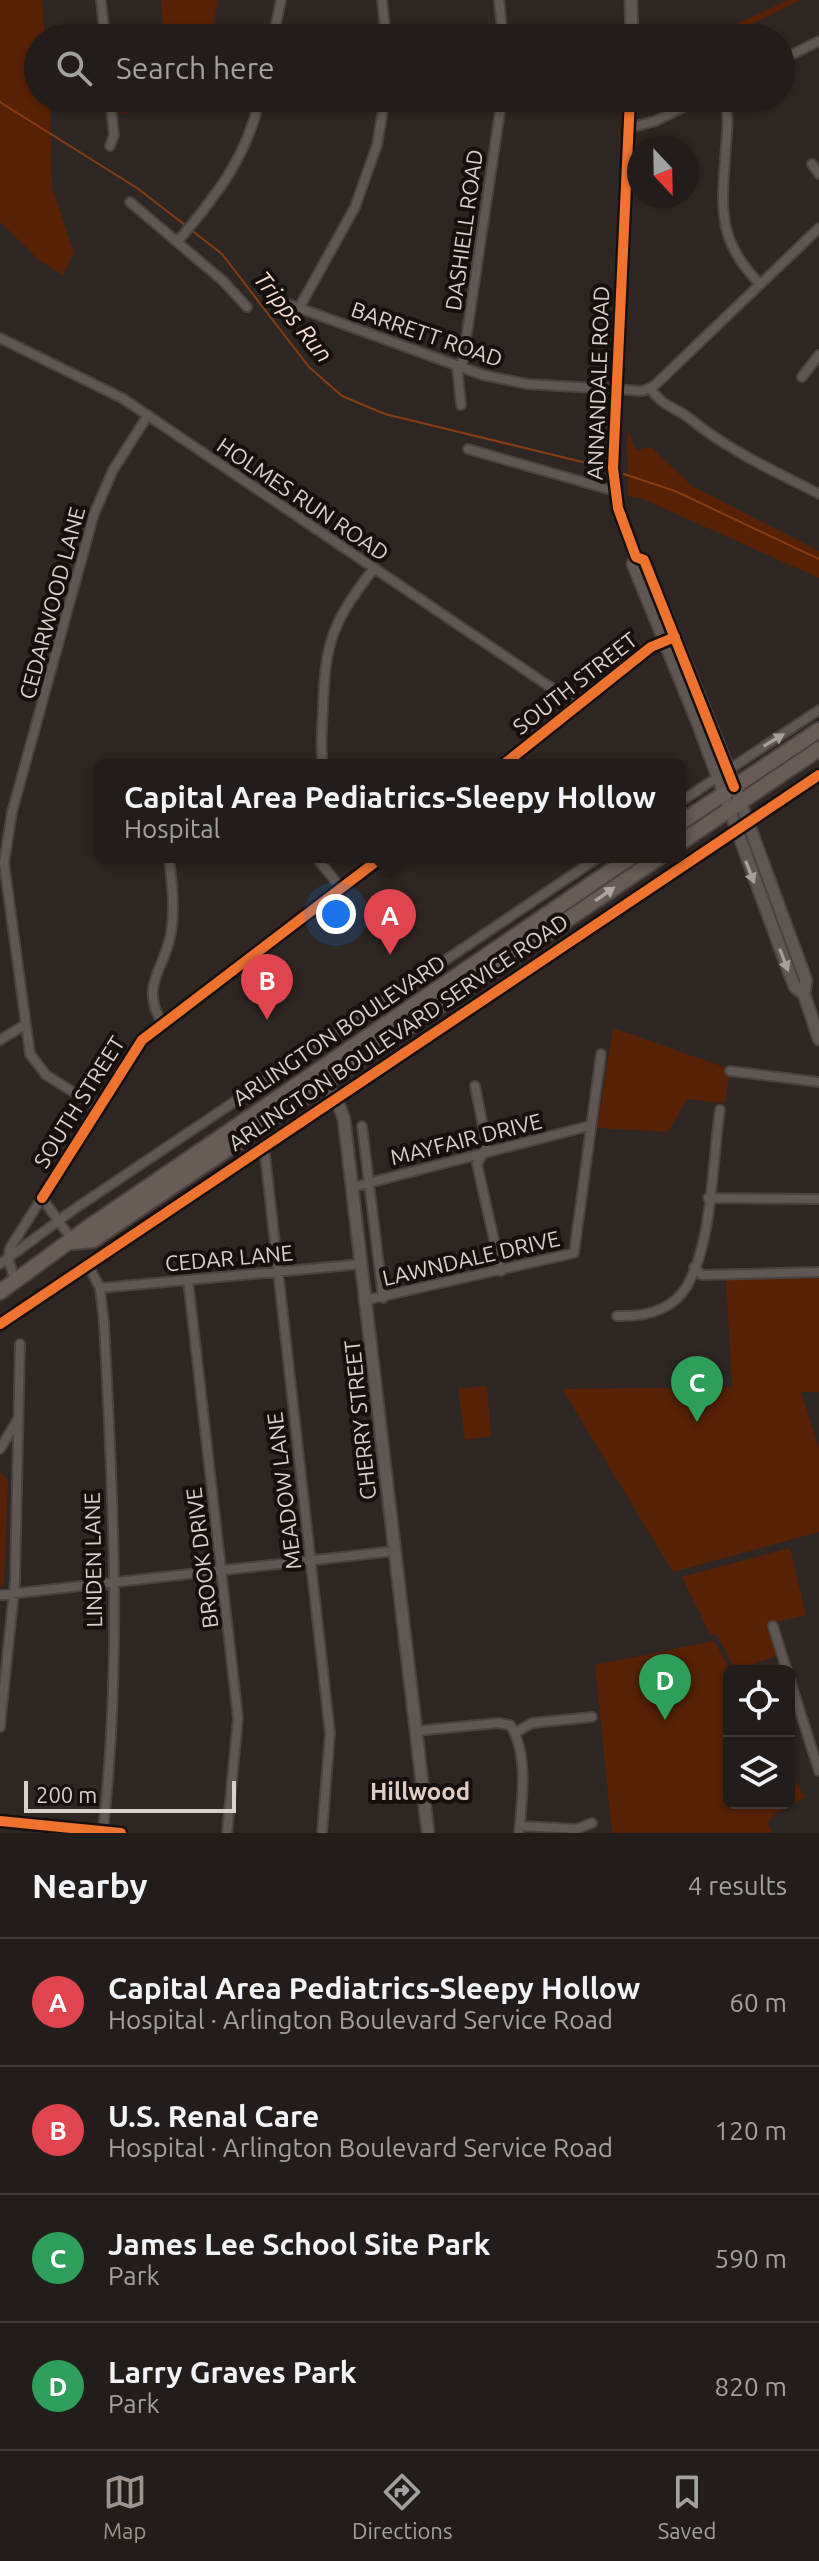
<!DOCTYPE html>
<html lang="en">
<head>
<meta charset="utf-8">
<style>
	:root { --surface:#221c1a; --page:#2e2927; --text:#f1f3f6; --muted:#a2a1a2; --line:#3f3a39; --accent:#9d9490 }
	body { margin:0; font-family:Ubuntu,sans-serif; background:var(--page); color:var(--text) }
	.controls { position:absolute; right:24px; bottom:24px; display:grid; overflow:hidden; border-radius:12px; box-shadow:0 2px 6px #0004 }
	.controls button { width:72px; height:72px; display:grid; place-items:center; padding:0; border:0; border-bottom:2px solid var(--line); background:var(--surface); color:var(--text); font:40px sans-serif }
	.compass { position:absolute; left:627px; top:136px; width:72px; height:72px; border-radius:50%; background:var(--surface); box-shadow:0 2px 6px #0004; rotate:158deg }
	.scale { position:absolute; left:24px; bottom:20px; width:212px; box-sizing:border-box; padding-left:8px; border:4px solid #d9cfcb; border-top:0; font-size:22px; line-height:28px; white-space:nowrap; color:#d9cfcb; -webkit-text-stroke:6px #160f0d; paint-order:stroke }
	.you { position:absolute; left:336px; top:914px; width:28px; height:28px; margin:-20px; border:6px solid #fff; border-radius:50%; background:#1a73e8; box-shadow:0 0 0 12px #1a73e833 }
	.badge { display:grid; place-items:center; width:52px; height:52px; border-radius:50%; background:var(--accent); color:#fff; font-size:26px; font-weight:700 }
	.pin { position:absolute; translate:-50% -66px; filter:drop-shadow(0 2px 4px #0008) }
	.pin::after { content:''; position:absolute; top:42px; width:28px; height:24px; background:inherit; clip-path:polygon(0 0,100% 0,50% 100%) }
	.popup { position:absolute; left:94px; top:759px; width:592px; height:104px; box-sizing:border-box; display:grid; place-content:center; border-radius:12px; background:var(--surface); filter:drop-shadow(0 2px 6px #0005); font-size:26px; white-space:nowrap; color:var(--muted) }
	.popup b { font-size:30px; color:var(--text) }
	.popup::after { content:''; position:absolute; left:50%; top:100%; margin-left:-16px; border:16px solid transparent; border-top-color:var(--surface) }
	.list { margin:0; padding:0; list-style:none }
	h2 { display:flex; justify-content:space-between; align-items:center; height:104px; margin:0; padding:0 32px; font-size:34px }
	h2 small { font-size:26px; font-weight:400; color:var(--muted) }
	.list li { display:grid; grid-template-columns:52px 1fr auto; gap:24px; align-items:center; box-sizing:border-box; height:128px; padding:0 32px; border-top:2px solid var(--line) }
	.list b { display:block; font-size:30px; white-space:nowrap }
	.list p { margin:0; font-size:26px; white-space:nowrap; color:var(--muted) }
	.list em { font-size:26px; font-style:normal; color:var(--muted) }
	.icon { flex:none; width:44px; height:44px; fill:none; stroke:currentColor; stroke-width:2; stroke-linecap:round; stroke-linejoin:round }
	.map { position:relative; flex:none; width:819px; height:1833px; overflow:hidden }
	.search { position:absolute; background:var(--surface); box-shadow:0 2px 6px #0004; left:24px; right:24px; top:24px; height:88px; display:flex; align-items:center; gap:20px; box-sizing:border-box; padding:0 28px; border-radius:44px; color:var(--muted); font-size:30px }
	.sheet { height:616px; background:var(--surface) }
	nav { display:flex; justify-content:space-around; align-items:center; box-sizing:border-box; height:112px; border-top:2px solid var(--line); background:var(--surface); font-size:22px; color:var(--muted) }
	nav a { display:grid; justify-items:center; gap:4px }
	nav .on { color:var(--accent) }
	.map>svg:first-child { display:block }
	.green { fill:#572105 }
	.lines { fill:none; stroke-linecap:round; stroke-linejoin:round }
	.stream { stroke:#883c13; stroke-width:2 }
	.street-casing { stroke:#49423f; stroke-width:12 }
	.secondary-casing { stroke:#49423f; stroke-width:15 }
	.highway-casing { stroke:#49423f; stroke-width:18 }
	.street { stroke:#5e5754; stroke-width:8 }
	.secondary { stroke:#5e5754; stroke-width:11 }
	.highway { stroke:#675c56; stroke-width:14 }
	.cycleway-casing { stroke:#160f0d; stroke-width:15 }
	.cycleway { stroke:#ef722f; stroke-width:10 }
	.oneway { fill:#a89f9b }
	.oneway2 { fill:#b1a7a2 }
	.labels { text-anchor:middle; stroke-width:8; stroke-linejoin:round; paint-order:stroke }
	.street-label { font-size:22px; fill:#d9cfcb; stroke:#160f0d }
	.water-label { font-size:24px; font-style:italic; fill:#f6ddd2; stroke:#160f0d }
	.neighbourhood-label { font-size:24px; font-weight:bold; fill:#dfccc3; stroke:#160f0d }
</style>
</head>
<body>
<div class="map">
<svg width="819" height="1833" viewBox="0 0 819 1833">
	<rect width="100%" height="100%" fill="#2e2623"/>
	<path class="green" d="M0,0h42l3,38h-7v60h12l2,89 22,67 -11,21 -24,-15 -39,-38z
		M161,0h57l-8,38h-46z
		M788,0h13l-78,38h-16z
		M164,98h32l-1,3 -75,13 -2,-11z
		M627,429l9,21 15,-3 41,39 127,65v27l-176,-79 -15,-3z
		M613,1028l117,41 -5,34 -38,-4 -19,33 -71,-4z
		M819,1276v116h-18l18,56v84l-146,40 -111,-183 170,-2 -6,-110z
		M487,1386l4,50 -26,4 -7,-51z
		M0,1472l8,8 -4,105 -4,1z
		M790,1548l16,67 -39,10 10,31 -42,14 -17,-34 -8,-2 -28,-57z
		M714,1641l17,30 -2,132h60v-33l16,27 -30,17 -7,9 4,10h-160l-17,-168z"/>
	<g class="lines">
		<path class="stream" d="M0,102l137,86 48,37
			M190,229l32,25 87,113 33,29 43,18 218,53
			M624,474l51,17 144,68"/>
		<g class="street-casing">
			<path id="street" d="M101,0l4,38
				M382,0l4,38
				M499,0l4,38
				M273,38l8,-38
				M781,60l38,-19
				M110,98l4,37 -4,11
				M723,98c7,17 4,30 3,48 -4,59 -11,93 34,138
				M629,128l26,-7 47,-23
				M812,164l7,10
				M130,202l93,79 24,26
				M178,241c38,-45 69,-84 82,-143
				M277,300l206,75 44,9 116,7 12,-6 164,-157
				M299,308l56,-101 22,-62 8,-47
				M0,338l122,60 455,307
				M457,365l4,40
				M462,366l40,-268
				M802,377l17,-22
				M650,388c13,19 23,18 39,30 39,32 85,53 130,76
				M468,449l147,42
				M323,765c-3,-18 -1,-37 0,-56 2,-68 9,-86 51,-141
				M503,765l148,-118 17,-7
				M680,802l139,-92
				M316,857l25,31
				M162,1022c-23,-36 3,-53 9,-89 4,-25 1,-50 -2,-76
				M0,1040l23,-14
				M730,1071l89,11
				M475,1086l12,60 -10,18 24,107
				M99,1108l-53,-33 -16,-21 -26,-191 8,-51 82,-298 19,-44 35,-55
				M362,1126l21,172
				M264,1146l66,587 -8,100
				M353,1187l236,-61
				M42,1198l31,43
				M708,1198l111,1
				M0,1264l73,-54 526,-353
				M88,1265l12,23 4,35c9,169 18,340 -1,508
				M694,1267l8,8 117,-3
				M188,1280l50,438 -11,115
				M15,1281l-7,-23 2,-10 132,-208 240,-183
				M100,1288l262,-24
				M366,1300l208,-47 27,-199
				M617,1316c27,1 55,-5 70,-30 26,-45 25,-125 33,-176
				M0,1324l819,-549
				M0,1449l18,-30
				M0,1595l395,-44
				M773,1626l14,45
				M789,1677l30,94
				M0,1727l15,-146 5,-237
				M415,1731l83,-8 12,2c19,28 12,76 9,108
				M515,1733l17,-10 60,-6
				M520,1826l57,3 15,-6"/>
		</g>
		<g class="secondary-casing">
			<path id="secondary" d="M631,0l1,38
				M630,98l-17,370 5,40 18,49 -3,7 66,162 90,246 6,15 9,7
				M636,557l8,3 84,208 78,212 -2,14 15,45
				M321,1079l15,19 8,21 84,714
				M0,1821l121,12"/>
		</g>
		<g class="highway-casing">
			<path id="highway" d="M680,823l139,-93
				M680,843l139,-94
				M73,1242l20,-2 567,-383
				M0,1292l86,-63 545,-372"/>
		</g>
		<use href="#street" class="street"/>
		<use href="#secondary" class="secondary"/>
		<use href="#highway" class="highway"/>
		<g class="cycleway-casing">
			<path id="cycleway" d="M630,98l-17,370 5,40 18,49 8,3 90,227
				M503,765l148,-118 24,-10
				M42,1198l100,-158 240,-183
				M0,1324l819,-549
				M0,1821l121,12"/>
		</g>
		<use href="#cycleway" class="cycleway"/>
	</g>
	<defs><path id="oneway-solid" d="M-6-.8H1V-3.2L6.5 0L1 3.2V.8H-6Z" transform="scale(2)"/></defs>
	<g class="oneway">
		<use href="#oneway-solid" transform="translate(774 740) rotate(-31)"/>
		<use href="#oneway-solid" transform="translate(750 872) rotate(69)"/>
		<use href="#oneway-solid" transform="translate(784 960) rotate(69)"/>
	</g>
	<use class="oneway2" href="#oneway-solid" transform="translate(605 894) rotate(-35)"/>
	<g class="labels">
		<g class="street-label">
			<text transform="translate(464 230) rotate(-82)" y="8">DASHIELL ROAD</text>
			<text transform="translate(427 334) rotate(19)" y="8">BARRETT ROAD</text>
			<text transform="translate(598 383) rotate(-88)" y="8">ANNANDALE ROAD</text>
			<text transform="translate(303 499) rotate(34)" y="8">HOLMES RUN ROAD</text>
			<text transform="translate(52 603) rotate(-75)" y="8">CEDARWOOD LANE</text>
			<text transform="translate(575 683) rotate(-38)" y="8">SOUTH STREET</text>
			<text transform="translate(339 1030) rotate(-34)" y="8">ARLINGTON BOULEVARD</text>
			<text transform="translate(398 1032) rotate(-34)" y="8">ARLINGTON BOULEVARD SERVICE ROAD</text>
			<text transform="translate(79 1102) rotate(-58)" y="8">SOUTH STREET</text>
			<text transform="translate(466 1139) rotate(-14)" y="8">MAYFAIR DRIVE</text>
			<text transform="translate(229 1258) rotate(-5)" y="8">CEDAR LANE</text>
			<text transform="translate(471 1258) rotate(-13)" y="8">LAWNDALE DRIVE</text>
			<text transform="translate(360 1420) rotate(-96)" y="8">CHERRY STREET</text>
			<text transform="translate(284 1491) rotate(-97)" y="8">MEADOW LANE</text>
			<text transform="translate(202 1558) rotate(-97)" y="8">BROOK DRIVE</text>
			<text transform="translate(93 1560) rotate(-91)" y="8">LINDEN LANE</text>
		</g>
		<g class="water-label">
			<text transform="translate(293 317) rotate(51)" y="8">Tripps Run</text>
		</g>
		<g class="neighbourhood-label">
			<text x="420" y="1800">Hillwood</text>
		</g>
	</g>
</svg>
<div class="controls">
<button><svg class="icon" aria-label="locate" viewBox="0 0 24 24"><circle cx="12" cy="12" r="6"/><path d="M12 2v4M12 18v4M2 12h4M18 12h4"/></svg></button>
<button><svg class="icon" aria-label="layers" viewBox="0 0 24 24"><path d="M12 4l9 5-9 5-9-5zM3 14l9 5 9-5"/></svg></button>
</div>
<svg class="compass" viewBox="-18 -18 36 36"><path d="M0-13l5 13h-10z" fill="#e53935"/><path d="M0 13l5-13h-10z" fill="#a2a1a2"/></svg>
<div class="scale">200 m</div>
<div class="you"></div>
<div class="pin badge" style="left:390px;top:955px;background:#e0444e">A</div>
<div class="popup"><b>Capital Area Pediatrics-Sleepy Hollow</b>Hospital</div>
<div class="pin badge" style="left:267px;top:1020px;background:#e0444e">B</div>
<div class="pin badge" style="left:697px;top:1422px;background:#2e9e5b">C</div>
<div class="pin badge" style="left:665px;top:1720px;background:#2e9e5b">D</div>
<div class="search"><svg class="icon" aria-label="search" viewBox="0 0 24 24"><circle cx="10" cy="10" r="6"/><path d="M15 15l6 6"/></svg>Search here</div>
</div>
<section class="sheet">
<h2>Nearby<small>4 results</small></h2>
<ul class="list">
<li><span class="badge" style="background:#e0444e">A</span><div><b>Capital Area Pediatrics-Sleepy Hollow</b><p>Hospital · Arlington Boulevard Service Road</p></div><em>60 m</em></li>
<li><span class="badge" style="background:#e0444e">B</span><div><b>U.S. Renal Care</b><p>Hospital · Arlington Boulevard Service Road</p></div><em>120 m</em></li>
<li><span class="badge" style="background:#2e9e5b">C</span><div><b>James Lee School Site Park</b><p>Park</p></div><em>590 m</em></li>
<li><span class="badge" style="background:#2e9e5b">D</span><div><b>Larry Graves Park</b><p>Park</p></div><em>820 m</em></li>
</ul>
</section>
<nav>
<a class="on"><svg class="icon" aria-label="map" viewBox="0 0 24 24"><path d="M3 6l6-2 6 2 6-2v14l-6 2-6-2-6 2zM9 4v14M15 6v14"/></svg>Map</a>
<a><svg class="icon" aria-label="directions" viewBox="0 0 24 24"><path d="M12 3l9 9-9 9-9-9zM9 14v-3h6M13 9l2 2-2 2"/></svg>Directions</a>
<a><svg class="icon" aria-label="saved" viewBox="0 0 24 24"><path d="M7 4h10v16l-5-4-5 4z"/></svg>Saved</a>
</nav>
</body>
</html>
